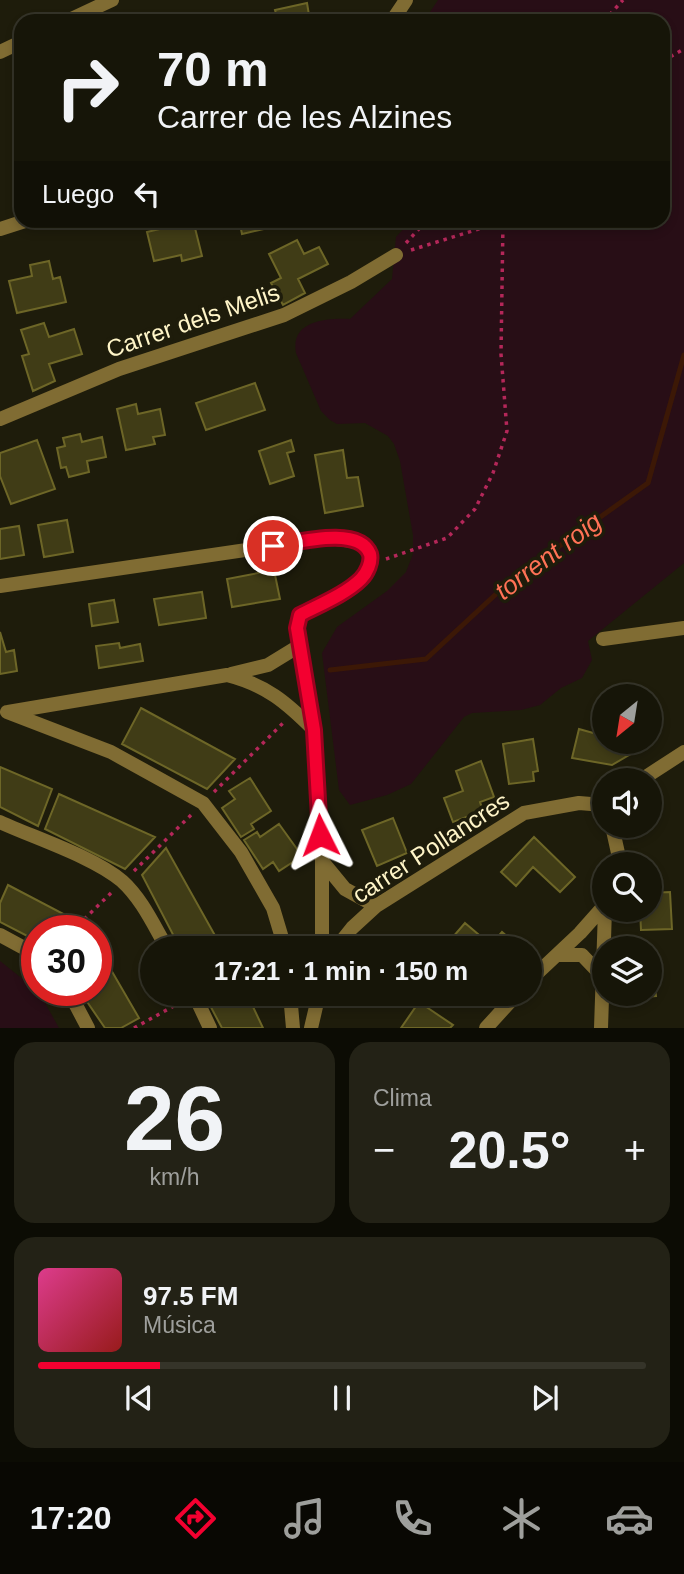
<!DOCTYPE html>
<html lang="es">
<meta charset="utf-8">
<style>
:root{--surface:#161508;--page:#232216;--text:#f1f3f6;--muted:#9e9f9c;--line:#353429;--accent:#f30030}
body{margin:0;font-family:Arial,sans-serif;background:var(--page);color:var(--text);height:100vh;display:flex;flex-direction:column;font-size:26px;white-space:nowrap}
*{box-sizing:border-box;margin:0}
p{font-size:23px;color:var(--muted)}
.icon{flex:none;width:38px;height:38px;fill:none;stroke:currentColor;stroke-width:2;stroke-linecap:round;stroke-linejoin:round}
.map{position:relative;height:1028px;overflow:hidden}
.panel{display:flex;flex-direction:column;gap:14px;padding:14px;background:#0c0c04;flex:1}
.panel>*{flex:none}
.top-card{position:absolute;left:14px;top:14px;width:656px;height:214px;border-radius:21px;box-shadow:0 4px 10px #0003,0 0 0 2px var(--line);background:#161508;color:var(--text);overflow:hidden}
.needle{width:46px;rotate:210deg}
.controls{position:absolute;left:592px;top:684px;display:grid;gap:14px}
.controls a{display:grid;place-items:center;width:70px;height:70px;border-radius:50%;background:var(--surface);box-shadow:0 4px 10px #0003,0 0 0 2px var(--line);font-size:35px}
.speed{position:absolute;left:21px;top:915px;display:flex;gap:14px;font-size:35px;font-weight:700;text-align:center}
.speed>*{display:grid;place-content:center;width:91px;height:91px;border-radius:50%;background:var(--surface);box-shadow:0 4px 10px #0003,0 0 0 2px var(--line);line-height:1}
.speed .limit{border:10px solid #d22;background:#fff;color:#111}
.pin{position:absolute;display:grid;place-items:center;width:60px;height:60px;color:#fff;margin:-30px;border:4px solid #fff;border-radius:50%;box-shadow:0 2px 7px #0007}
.me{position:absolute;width:77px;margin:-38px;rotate:357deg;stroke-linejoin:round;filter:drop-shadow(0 0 5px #0008)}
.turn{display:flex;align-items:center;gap:24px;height:147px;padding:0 28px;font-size:32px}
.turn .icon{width:91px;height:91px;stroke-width:2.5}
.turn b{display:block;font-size:49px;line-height:60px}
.then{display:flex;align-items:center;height:66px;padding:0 28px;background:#0003;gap:14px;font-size:26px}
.big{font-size:52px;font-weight:600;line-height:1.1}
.panel .card{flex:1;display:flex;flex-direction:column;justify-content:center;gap:10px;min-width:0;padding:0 24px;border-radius:21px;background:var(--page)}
.panel .dial{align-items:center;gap:0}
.dial b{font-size:91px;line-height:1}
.song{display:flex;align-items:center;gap:21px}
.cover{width:84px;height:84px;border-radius:10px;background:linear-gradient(135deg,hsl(330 70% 55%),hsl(0 70% 35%))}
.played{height:7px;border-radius:4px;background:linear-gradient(90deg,var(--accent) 20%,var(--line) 20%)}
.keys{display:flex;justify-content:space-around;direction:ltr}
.heat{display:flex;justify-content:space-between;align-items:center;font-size:38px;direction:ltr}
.panel .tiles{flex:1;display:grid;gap:14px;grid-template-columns:1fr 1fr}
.card:last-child{grid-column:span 2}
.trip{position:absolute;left:140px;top:936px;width:402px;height:70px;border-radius:35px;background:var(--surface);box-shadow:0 4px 10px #0003,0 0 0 2px var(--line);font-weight:600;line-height:70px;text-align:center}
.dock{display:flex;height:112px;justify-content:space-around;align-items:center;background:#090803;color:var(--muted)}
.dock .icon{width:49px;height:49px}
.dock .active{color:var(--accent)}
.dock b{font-size:32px;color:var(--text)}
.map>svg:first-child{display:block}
</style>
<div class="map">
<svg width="684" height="1028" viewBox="0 0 684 1028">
<rect width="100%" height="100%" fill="#1e1c0b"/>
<path fill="#280e16" d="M438 0H684V563L588 641 592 660 582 678 561 688 540 705 521 710 472 713 464 717 411 784 387 795 350 805 339 790 322 653 337 627 387 591 406 572 413 554V535L400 461 394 444 388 436 365 423 337 424 330 420 321 411 296 353C290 321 326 318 350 319L392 279 396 237 411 221 663 220V21H431L426 18Z
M0 961 39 992 59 1028H0Z"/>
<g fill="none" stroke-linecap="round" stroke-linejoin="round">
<path stroke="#3c1806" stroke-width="5" d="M330 670 426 659 509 582 648 483 684 355"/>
</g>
<path fill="#403c16" stroke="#6d6627" stroke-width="2" d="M307 3 310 21H278L275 10Z
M166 220H193L202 256 182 261 181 255 154 261 147 232 168 227Z
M239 220H273V227L242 234Z
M297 240 304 254 319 247 328 264 298 279 305 293 283 305 271 283 281 278 269 254Z
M49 261 53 279 60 277 66 302 17 313 9 281 32 276 30 265Z
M44 323 49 337 74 329 82 354 49 364 55 381 33 391 22 356 29 354 21 330Z
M255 383 265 410 206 430 196 403Z
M136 404 138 414 160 409 165 435 153 437 155 444 126 450 117 409Z
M80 434 82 442 102 437 106 457 87 461 89 472 69 477 66 467 61 468 57 448 65 446 63 438Z
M37 440 55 489 11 504 0 476V453Z
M291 440 294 451 287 453 294 476 270 484 259 451Z
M343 450 347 478 358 477 363 506 325 513 315 455Z
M67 520 73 552 44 557 38 525Z
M19 526 24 555 0 559V529Z
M274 570 280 599 232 607 227 579Z
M202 592 206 618 159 625 154 599Z
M114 600 118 622 92 626 89 604Z
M0 632 6 652 14 650 17 671 0 674Z
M119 643 120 648 140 644 143 661 99 668 96 646Z
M141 708 235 759 207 789 122 744Z
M579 729 604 736V742H636L641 748 612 765 572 758Z
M533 739 538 771 533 772 534 781 509 784 503 744Z
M481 761 494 797 480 802 483 811 453 822 444 798 463 791 456 771Z
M0 767 52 789 38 826 0 807Z
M250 778 271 811 251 824 254 829 241 837 222 808 235 799 229 791Z
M59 794 155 837 125 869 45 829Z
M393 818 407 853 377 866 362 830Z
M279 824 302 856 279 871 273 862 263 869 244 840 257 832 260 837Z
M534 837 575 877 560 892 533 867 516 886 501 872Z
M166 848 222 948H180L142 875Z
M8 885 73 919 61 931H37V941L0 922V903Z
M670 892 672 929 641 930 640 910H649V893Z
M465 923 491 945 502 932 521 948H451L446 945Z
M96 944 139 1018 121 1028H105L79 990H96Z
M649 964H652L656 996 630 998V994H649Z
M209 994H247L263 1028H222L205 996Z
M419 1002 453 1025 450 1028H401Z"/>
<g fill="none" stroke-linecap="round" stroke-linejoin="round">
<path stroke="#b42759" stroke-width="3.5" stroke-dasharray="3.5 5" stroke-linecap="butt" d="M604 21 623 0
M663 61 684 49
M406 243 427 220
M411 250 508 220
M386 559 447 538 475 509 493 473 507 431 501 354 503 222
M214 792 285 721
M134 871 191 815
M72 931 111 893
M134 1028 181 1002"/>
<path stroke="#806c33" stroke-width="14" d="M67 21 112 0
M392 21 406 0
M0 52 21 42
M0 229 28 220
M0 419 119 369 284 315 351 282 396 255
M0 586 328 538 361 542C365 548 372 554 371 562 367 584 319 605 301 616L297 628 314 730 322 861V948
M603 639 684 628
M231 674 268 665 299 646
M7 712 111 752 203 803 241 852 273 908 285 948
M8 712 227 675C266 685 286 702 314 730
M641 780 684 752
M0 822C35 838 94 857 122 881 142 899 154 926 167 948
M612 826 618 853 617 864
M322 861 345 889 376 906
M0 935 37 955
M336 948 352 928 376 906 524 813 579 803 603 805
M557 955H582L603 977
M530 980 580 933 604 906
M68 990 88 1028
M194 994 210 1028
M290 994 293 1028
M311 1028 319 994
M486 1028 517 994
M601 1028 605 910"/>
</g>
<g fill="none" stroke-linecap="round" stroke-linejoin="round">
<g stroke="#9e001f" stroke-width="18">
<path id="route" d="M273 546C296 543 359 525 370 554 372 562 367 573 361 579 346 594 319 605 300 615L297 628 314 730 320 835"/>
</g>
<use href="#route" stroke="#f30030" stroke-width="12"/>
</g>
<g text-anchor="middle" stroke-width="7" stroke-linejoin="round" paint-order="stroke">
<g font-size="24" fill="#fff5c8" stroke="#1e1c0b">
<text transform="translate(193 321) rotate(-19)" y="8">Carrer dels Melis</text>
<text transform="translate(431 848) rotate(-33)" y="8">carrer Pollancres</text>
</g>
<g font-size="26" font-style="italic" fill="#ff7256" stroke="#1e1c0b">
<text transform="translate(548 556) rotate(-37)" y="9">torrent roig</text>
</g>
</g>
</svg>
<div class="controls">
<a><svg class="needle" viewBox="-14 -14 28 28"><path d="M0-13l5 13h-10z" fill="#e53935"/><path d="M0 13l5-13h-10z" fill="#9e9f9c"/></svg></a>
<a><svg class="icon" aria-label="sound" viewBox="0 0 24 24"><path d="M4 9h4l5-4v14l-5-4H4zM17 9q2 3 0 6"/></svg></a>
<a><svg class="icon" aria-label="search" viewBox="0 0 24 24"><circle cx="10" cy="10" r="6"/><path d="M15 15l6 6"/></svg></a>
<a><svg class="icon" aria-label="layers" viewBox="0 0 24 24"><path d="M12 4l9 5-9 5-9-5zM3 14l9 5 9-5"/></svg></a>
</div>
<div class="speed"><div class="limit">30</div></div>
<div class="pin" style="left:273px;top:546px;background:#d93025"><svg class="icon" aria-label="arrive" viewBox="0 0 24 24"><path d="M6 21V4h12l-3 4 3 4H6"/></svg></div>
<svg class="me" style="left:320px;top:835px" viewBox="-20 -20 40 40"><path d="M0-17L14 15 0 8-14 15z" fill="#f30030" stroke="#fff" stroke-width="4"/></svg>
<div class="trip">17:21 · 1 min · 150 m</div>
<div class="top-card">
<div class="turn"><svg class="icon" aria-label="right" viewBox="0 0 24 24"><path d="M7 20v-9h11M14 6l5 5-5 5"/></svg><div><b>70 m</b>Carrer de les Alzines</div></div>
<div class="then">Luego<svg class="icon" aria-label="left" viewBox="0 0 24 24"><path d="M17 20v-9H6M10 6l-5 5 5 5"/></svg></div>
</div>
</div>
<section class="panel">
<div class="tiles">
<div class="card dial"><b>26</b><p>km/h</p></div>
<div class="card"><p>Clima</p>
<div class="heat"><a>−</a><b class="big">20.5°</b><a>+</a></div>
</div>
<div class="card">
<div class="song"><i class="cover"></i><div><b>97.5 FM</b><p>Música</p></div></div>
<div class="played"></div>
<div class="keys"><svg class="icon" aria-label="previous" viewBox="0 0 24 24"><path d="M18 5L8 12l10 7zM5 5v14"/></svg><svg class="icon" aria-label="pause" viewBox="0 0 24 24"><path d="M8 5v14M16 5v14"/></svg><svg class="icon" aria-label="next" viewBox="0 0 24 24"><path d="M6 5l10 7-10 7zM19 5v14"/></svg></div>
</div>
</div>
</section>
<nav class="dock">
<b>17:20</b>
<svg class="icon active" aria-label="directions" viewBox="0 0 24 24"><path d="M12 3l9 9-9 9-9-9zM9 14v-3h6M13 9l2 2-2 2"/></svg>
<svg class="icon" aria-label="music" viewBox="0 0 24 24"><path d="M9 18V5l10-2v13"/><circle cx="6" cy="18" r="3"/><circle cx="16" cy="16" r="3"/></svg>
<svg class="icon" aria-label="phone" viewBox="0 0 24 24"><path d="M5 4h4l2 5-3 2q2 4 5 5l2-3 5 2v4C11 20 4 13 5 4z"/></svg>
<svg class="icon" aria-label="climate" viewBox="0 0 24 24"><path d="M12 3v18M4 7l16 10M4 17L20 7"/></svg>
<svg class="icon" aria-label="car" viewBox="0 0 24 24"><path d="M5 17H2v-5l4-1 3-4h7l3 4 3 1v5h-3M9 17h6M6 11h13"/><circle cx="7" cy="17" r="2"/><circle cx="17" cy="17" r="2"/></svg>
</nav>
